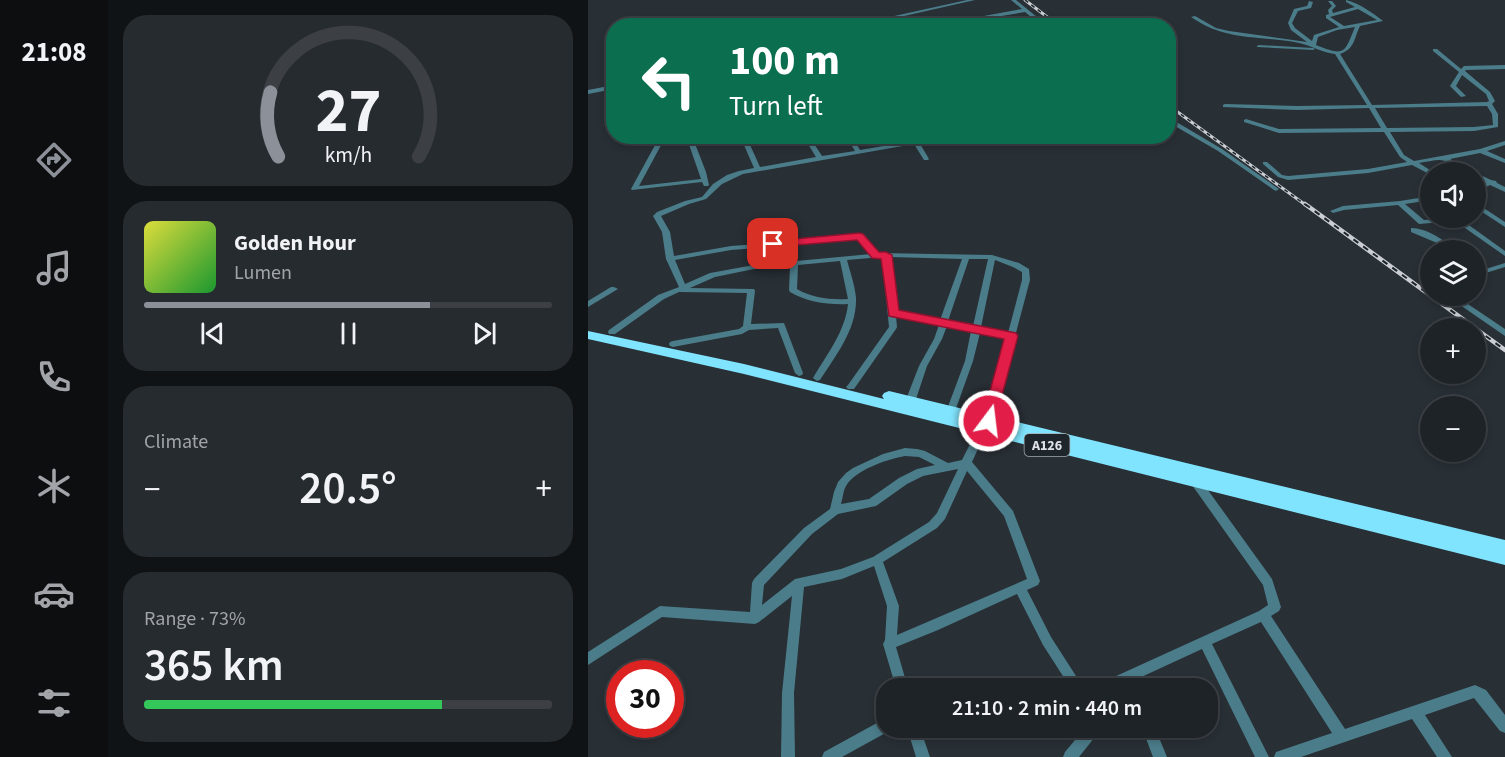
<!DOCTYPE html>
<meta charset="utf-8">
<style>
:root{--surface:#1e2328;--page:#262b30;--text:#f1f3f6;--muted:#a1a4a8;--line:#3c4045;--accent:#8c9099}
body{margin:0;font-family:"Source Sans 3",sans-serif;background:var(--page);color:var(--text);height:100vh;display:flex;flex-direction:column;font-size:22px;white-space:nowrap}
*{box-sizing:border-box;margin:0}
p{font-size:20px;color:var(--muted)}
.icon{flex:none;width:33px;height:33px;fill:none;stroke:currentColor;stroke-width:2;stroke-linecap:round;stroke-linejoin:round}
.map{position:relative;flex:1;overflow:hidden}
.side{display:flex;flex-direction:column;gap:15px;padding:15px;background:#101316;width:480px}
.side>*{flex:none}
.hud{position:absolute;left:18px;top:18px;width:570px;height:126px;border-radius:24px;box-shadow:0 3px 9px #0003,0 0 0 2px var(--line);background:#0b6e4f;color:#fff;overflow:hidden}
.buttons{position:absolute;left:832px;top:162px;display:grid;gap:12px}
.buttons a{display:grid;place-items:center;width:66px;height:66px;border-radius:50%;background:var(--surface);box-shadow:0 3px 9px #0003,0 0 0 2px var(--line);font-size:30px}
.speed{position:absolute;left:18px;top:660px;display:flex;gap:12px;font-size:30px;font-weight:700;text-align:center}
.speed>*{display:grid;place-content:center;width:78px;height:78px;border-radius:50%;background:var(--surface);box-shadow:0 3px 9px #0003,0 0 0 2px var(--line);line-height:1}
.speed .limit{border:9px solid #d22;background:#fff;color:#111}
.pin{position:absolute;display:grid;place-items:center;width:51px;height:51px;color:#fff;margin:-26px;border-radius:12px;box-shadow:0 3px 9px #0006}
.me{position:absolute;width:66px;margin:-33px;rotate:15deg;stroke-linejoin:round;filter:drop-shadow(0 0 4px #0008)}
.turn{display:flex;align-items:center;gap:21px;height:126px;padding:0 24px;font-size:27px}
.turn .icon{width:78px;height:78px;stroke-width:2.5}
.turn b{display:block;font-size:42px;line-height:51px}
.big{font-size:45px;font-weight:600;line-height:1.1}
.side .card{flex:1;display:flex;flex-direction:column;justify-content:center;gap:9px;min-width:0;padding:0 21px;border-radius:24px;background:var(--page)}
.side .dial{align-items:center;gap:0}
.dial svg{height:156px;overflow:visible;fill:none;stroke:var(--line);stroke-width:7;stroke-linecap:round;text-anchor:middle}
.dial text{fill:var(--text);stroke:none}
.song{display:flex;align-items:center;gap:18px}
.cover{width:72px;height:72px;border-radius:9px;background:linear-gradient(135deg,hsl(60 70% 55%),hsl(130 70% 35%))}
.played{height:6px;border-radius:3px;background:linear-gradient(90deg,var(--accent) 70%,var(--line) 70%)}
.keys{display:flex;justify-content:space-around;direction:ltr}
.heat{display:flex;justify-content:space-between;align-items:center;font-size:33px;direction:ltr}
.charge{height:9px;border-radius:4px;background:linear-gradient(90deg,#34c759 73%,var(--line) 0)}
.trip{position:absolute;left:288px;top:678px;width:342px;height:60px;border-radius:24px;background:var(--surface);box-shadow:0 3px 9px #0003,0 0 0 2px var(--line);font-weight:600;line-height:60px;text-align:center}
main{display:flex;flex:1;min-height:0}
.tab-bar{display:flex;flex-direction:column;width:108px;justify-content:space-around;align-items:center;background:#0c0e10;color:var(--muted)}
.tab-bar .icon{width:42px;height:42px}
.tab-bar .on{color:var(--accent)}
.tab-bar b{font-size:27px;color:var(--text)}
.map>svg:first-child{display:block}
</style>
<main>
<nav class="tab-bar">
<b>21:08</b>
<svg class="icon on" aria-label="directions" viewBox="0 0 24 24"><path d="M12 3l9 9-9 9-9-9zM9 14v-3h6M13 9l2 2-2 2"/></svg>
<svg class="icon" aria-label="music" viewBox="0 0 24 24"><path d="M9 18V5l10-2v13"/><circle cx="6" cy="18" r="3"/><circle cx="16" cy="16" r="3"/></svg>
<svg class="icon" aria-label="phone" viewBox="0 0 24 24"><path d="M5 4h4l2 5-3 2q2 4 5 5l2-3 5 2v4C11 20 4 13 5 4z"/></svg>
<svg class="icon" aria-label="climate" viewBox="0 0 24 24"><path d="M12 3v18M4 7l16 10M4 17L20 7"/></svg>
<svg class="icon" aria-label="car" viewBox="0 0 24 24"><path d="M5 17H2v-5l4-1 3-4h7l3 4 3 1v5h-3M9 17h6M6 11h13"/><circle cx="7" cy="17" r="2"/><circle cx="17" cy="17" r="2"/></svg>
<svg class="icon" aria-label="filters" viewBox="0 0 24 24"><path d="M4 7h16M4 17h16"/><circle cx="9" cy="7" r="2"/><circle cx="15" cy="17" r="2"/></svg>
</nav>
<section class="side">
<div class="card dial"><svg viewBox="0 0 100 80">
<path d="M14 69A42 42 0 1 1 86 69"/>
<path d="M14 69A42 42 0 0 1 10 36" stroke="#8c9099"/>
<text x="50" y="56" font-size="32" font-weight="700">27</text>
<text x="50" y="72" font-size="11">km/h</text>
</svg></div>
<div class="card">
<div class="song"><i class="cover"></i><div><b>Golden Hour</b><p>Lumen</p></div></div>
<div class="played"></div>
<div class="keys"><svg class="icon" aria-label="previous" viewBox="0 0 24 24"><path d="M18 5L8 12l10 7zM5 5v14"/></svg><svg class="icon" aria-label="pause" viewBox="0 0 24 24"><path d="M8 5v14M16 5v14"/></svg><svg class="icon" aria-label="next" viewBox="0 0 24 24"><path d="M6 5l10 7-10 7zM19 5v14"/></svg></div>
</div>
<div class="card"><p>Climate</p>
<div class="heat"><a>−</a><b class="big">20.5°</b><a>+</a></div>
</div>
<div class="card"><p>Range · 73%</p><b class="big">365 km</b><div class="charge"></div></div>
</section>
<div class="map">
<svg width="917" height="757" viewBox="0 0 917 757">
<rect width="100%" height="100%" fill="#282f35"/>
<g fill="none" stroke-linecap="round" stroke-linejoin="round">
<path fill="#4b7c89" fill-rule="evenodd" d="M379 0H387L272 26H261Z
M423 0H428L460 26H454L437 12 354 26H341L434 9Z
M758 0C771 3 785 13 795 21L772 26C766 38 767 49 752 54L784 105 899 102 901 101 898 94 874 75 868 86 878 96 873 97 862 86 871 72 845 51V49H849L873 69 876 66 917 65V69L878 70 877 71 902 92 907 101 904 104 910 114V127L886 131 802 132 816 155 826 161 892 149 917 141V145L899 151 917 159V163L892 153 862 159 885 171 886 172C873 172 864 161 852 160 845 160 838 162 831 163L845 172H843V175L824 165 780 173 700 180 690 177 675 164V162H679L694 175 700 176 780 169 819 162 812 157 796 132 691 133 656 122V120L658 119 691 129 793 128 781 108 709 110 635 107V105L637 104 709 106 779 105 747 54C735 53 724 46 711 43 671 35 639 42 603 17L607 16 628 28 641 31 719 42 703 30 700 23 706 9 719 6 721 1 725 2 723 8 710 11 704 23 707 28 724 41 726 35 751 27 738 18V15L741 14 740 10 744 6 740 1H744L748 6 744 10 745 13 767 7 758 2ZM770 9 789 20 756 26 742 17ZM767 27C756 53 758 57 728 45L730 37 749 30ZM899 106 904 114 905 125 886 127 799 128 787 108Z
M671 45 725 48 727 49 725 50 669 47V46Z
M26 85V89L0 94V90Z
M580 117 634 149 691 189 688 191 686 190 630 151 580 122Z
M72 136H78L51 186 113 179 98 136H104L118 172 121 185 120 186H116L114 182 44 190 43 189Z
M152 136H158L172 167 228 157 215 136H221L234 156 267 151 258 136H264L272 150 325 141 324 137H328L341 159 340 160H336L326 144 155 174 134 184 118 199 101 204 73 216 82 232 86 256 143 246 210 241 267 233 277 235 290 253 404 255 431 263 441 269 442 280 404 423H398L396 421 419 338 392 333 385 361 366 414H360L358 412 377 361 383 331 359 326 354 339 339 366 327 402 322 405 317 402 331 366 346 339 351 325 308 316 309 327 308 329 266 389H260L258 387 260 385 301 327 294 257 259 260C262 272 267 285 268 298 269 329 248 355 232 380L229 381 225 378C239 354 257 332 260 304 241 305 218 302 202 292L201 290 202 266 166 269 127 277 102 288 166 289 167 291 163 324 196 323 215 373 214 375 211 376 207 373 190 328 161 330 154 334 85 347 82 346 81 344 82 342 85 341 151 329 155 326 159 293 91 292 76 299 27 334H21L20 332 21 330 70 295 91 287 78 259 74 232 65 216 69 212 97 201 114 197 125 184 139 175 151 171 166 168ZM267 237 271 239 283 254 166 265 122 273 97 284 87 260 143 250 210 245ZM302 257 374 259 352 320 308 311ZM381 259H400L385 326 360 321ZM407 260 425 267 434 272V280L420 333 393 327ZM252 261 260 299C243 300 224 298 209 289L210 265Z
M888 173 903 180 908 181 909 183 917 187V192L902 185 888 192V187L897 182 888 178Z
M843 196V200L817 204 836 220 871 218 917 251V256L867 221 831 224 810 205 756 210 745 213 742 211 755 206 812 201Z
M888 203 917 222V227L888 208Z
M823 228C838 228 857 240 867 250H859L849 243 823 232Z
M917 263V267L888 276V272Z
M23 287H26L30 289 0 307V301Z
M859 296H868L917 329V336Z
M394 425 397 426 399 429 384 462 425 511 452 581 450 585 439 590 463 637 488 676 493 678 526 677 671 611 680 605 675 585 604 485 603 482 604 479 608 478 612 479 684 579 693 607 691 611 683 616 757 729 887 685 898 690 917 715V733L912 731 886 698 837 715 864 757H849L824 719 713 757H686L688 752 744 733 673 622 624 644 681 757H667L614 649 549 679 552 688H540L538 684 528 688H488L480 684 455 645 429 594 350 630 308 647 320 688H308L295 644 297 640 299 606 286 566 254 579 216 587 206 693 207 757H193L194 693 204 596 171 622 167 624 74 617 0 665V652L72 606 162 612 164 583 166 579 216 528 242 509 246 492 250 482 258 473 265 468 295 454 317 448 329 449 337 451 360 463 374 460 391 426ZM317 456 331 457 347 465 329 469 311 478 281 499 253 504C255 498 255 491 258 486 267 470 300 459 317 456ZM370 469 349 513 341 522 285 557 253 569 207 579 174 605 176 585 224 534 250 514 288 506 319 484 335 476ZM379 471 416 516 439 579 309 635 311 606 295 562 349 528 357 519Z
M298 718V728H304L303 730 254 757H234L236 752Z
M319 728H332L342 757H328Z
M497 728H512L510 733 491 757H475L477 752Z
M554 728H567L579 757H565Z"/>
<path fill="#81e4fe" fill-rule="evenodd" d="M0 331 156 364 296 399 294 396 296 393 301 391 917 540V565L156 374 0 339Z"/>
<g stroke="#caced3" stroke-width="3">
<path id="rail-far1" d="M437 0 471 26
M580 105 719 206"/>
</g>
<g stroke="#caced3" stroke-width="4.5">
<path id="rail" d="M717 204 887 328
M888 329 917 350"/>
</g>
<use href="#rail-far1" stroke="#1e252b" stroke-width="1.5" stroke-dasharray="4" stroke-linecap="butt"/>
<use href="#rail" stroke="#1e252b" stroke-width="2" stroke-dasharray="6" stroke-linecap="butt"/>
</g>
<path fill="#e11d48" stroke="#92132f" stroke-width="1.5" d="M271 233 275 234 291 252H298L304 255 311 310 428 333 430 336 406 425H396L394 421 416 339 301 316 293 259 284 258 269 240 185 247 179 244 185 241Z"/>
<g text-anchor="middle" stroke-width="6" stroke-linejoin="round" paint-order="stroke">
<rect fill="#1e252b" stroke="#a5aaaf" stroke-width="1.5" x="436.5" y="434" width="45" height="22" rx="4.5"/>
<g font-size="14" font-weight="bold" fill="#dfe3e7">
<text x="459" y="450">A126</text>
</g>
</g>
</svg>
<div class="buttons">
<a><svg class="icon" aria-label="sound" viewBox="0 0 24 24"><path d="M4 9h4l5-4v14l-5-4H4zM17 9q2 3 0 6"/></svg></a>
<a><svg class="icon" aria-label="layers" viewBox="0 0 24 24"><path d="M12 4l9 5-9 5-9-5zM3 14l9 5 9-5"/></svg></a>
<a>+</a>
<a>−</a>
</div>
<div class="speed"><div class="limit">30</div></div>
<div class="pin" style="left:185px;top:244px;background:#d93025"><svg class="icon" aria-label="arrive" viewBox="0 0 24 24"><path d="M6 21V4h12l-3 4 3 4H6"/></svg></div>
<svg class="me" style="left:401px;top:421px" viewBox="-20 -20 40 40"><circle r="17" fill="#e11d48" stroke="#fff" stroke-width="3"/><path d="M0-11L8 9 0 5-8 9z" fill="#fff"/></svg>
<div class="trip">21:10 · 2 min · 440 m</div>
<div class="hud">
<div class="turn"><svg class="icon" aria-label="left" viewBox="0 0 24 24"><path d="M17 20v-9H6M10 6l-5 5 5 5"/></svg><div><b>100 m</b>Turn left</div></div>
</div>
</div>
</main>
